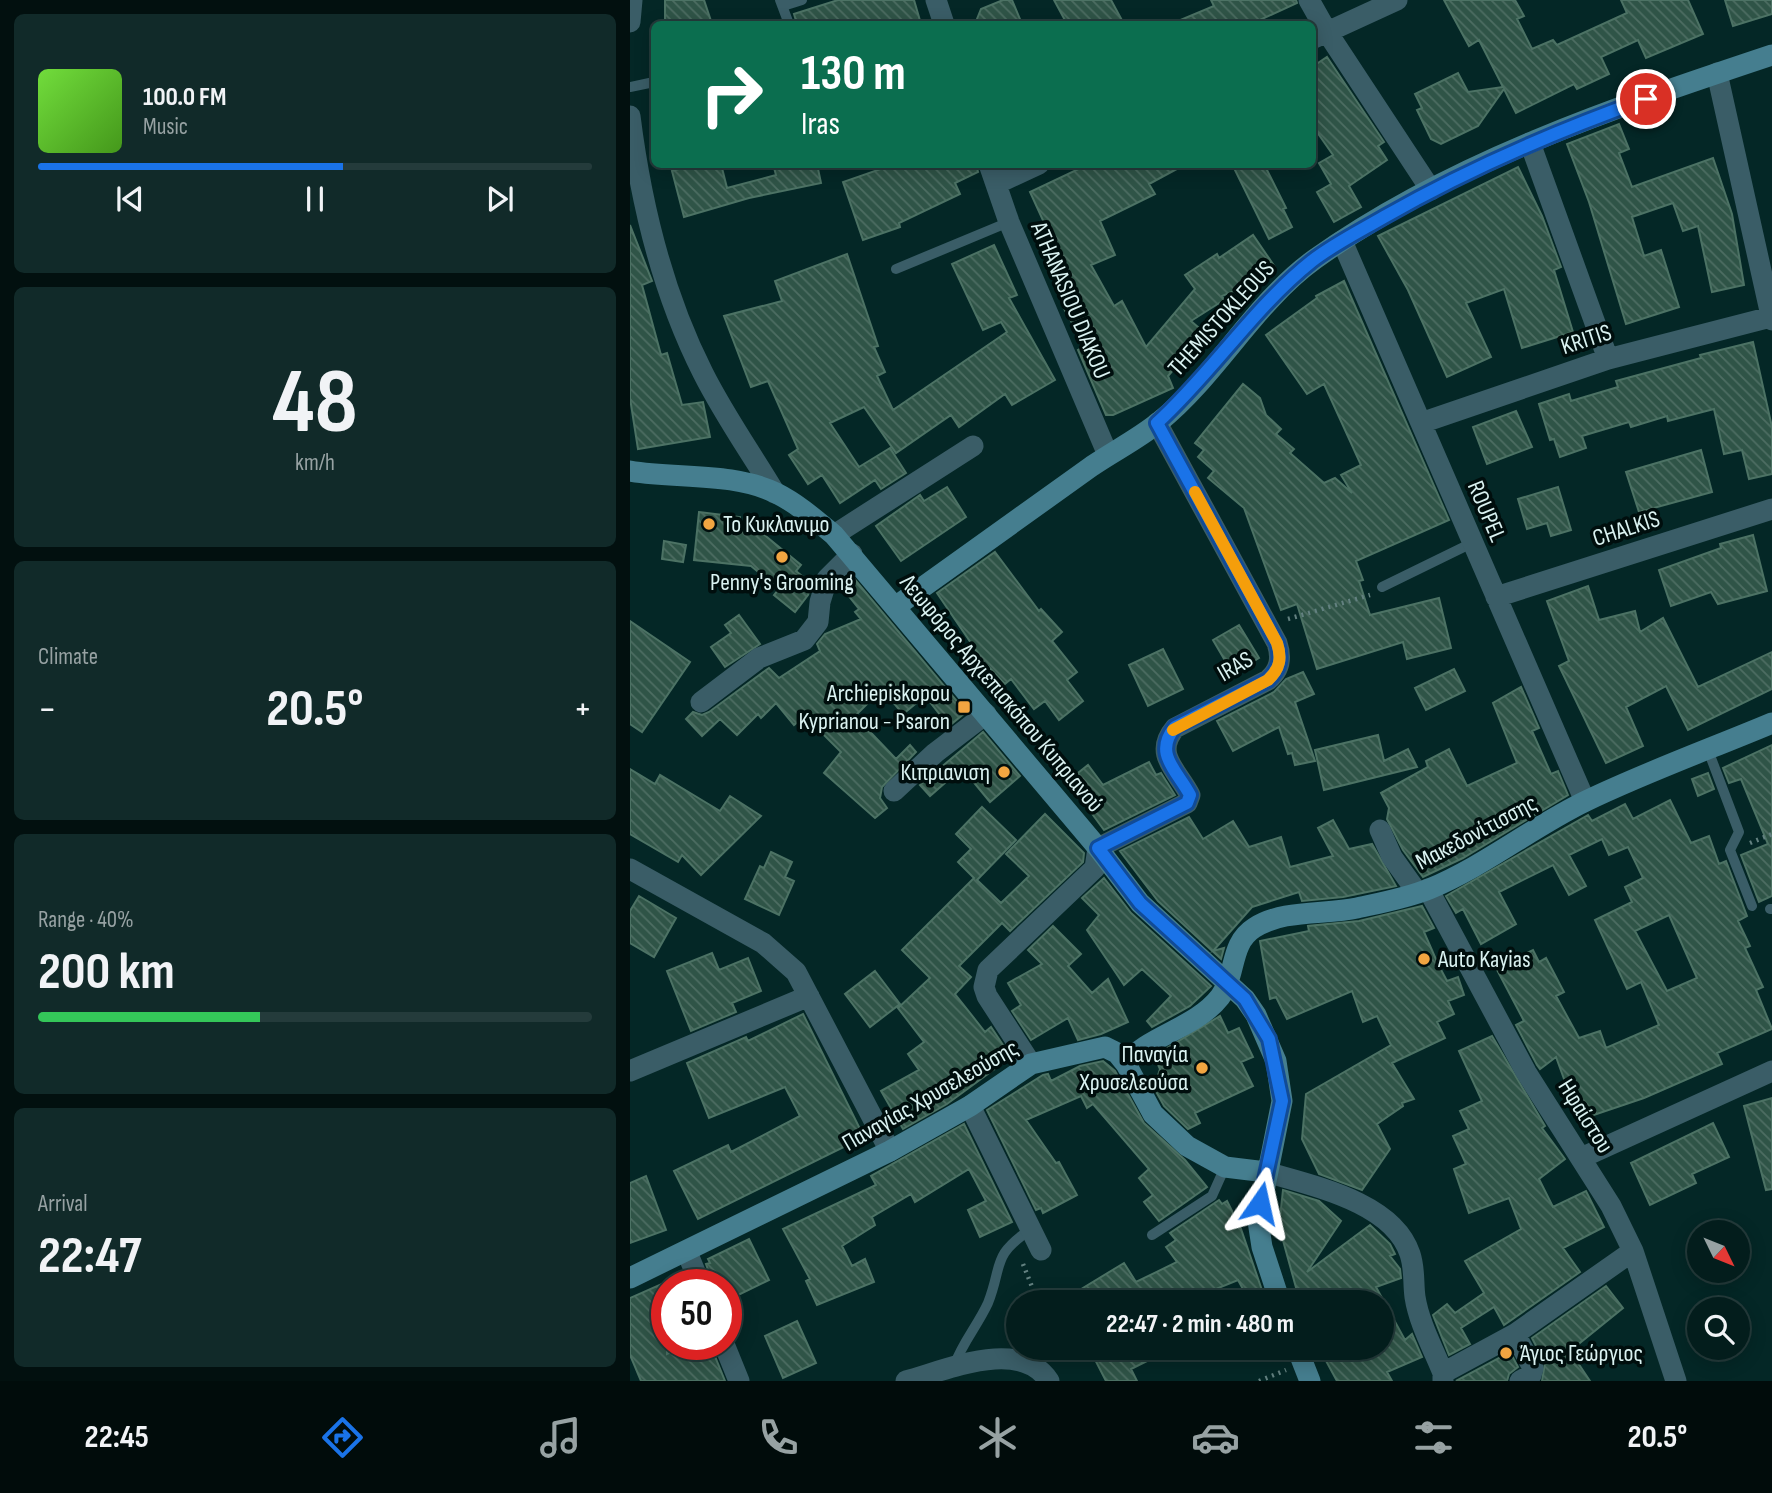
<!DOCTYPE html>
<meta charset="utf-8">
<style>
:root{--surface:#031d1c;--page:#112a29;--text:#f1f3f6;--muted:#97a2a3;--line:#243b3b;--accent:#1a73e8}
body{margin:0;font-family:"Sofia Sans Condensed",sans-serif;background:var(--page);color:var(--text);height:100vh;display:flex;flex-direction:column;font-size:26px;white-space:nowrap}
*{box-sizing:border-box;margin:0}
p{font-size:23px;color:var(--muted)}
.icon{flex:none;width:38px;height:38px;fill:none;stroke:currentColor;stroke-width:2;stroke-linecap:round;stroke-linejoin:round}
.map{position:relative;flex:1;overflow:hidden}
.details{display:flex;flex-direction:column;gap:14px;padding:14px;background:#02100f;width:630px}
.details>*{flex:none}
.top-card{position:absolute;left:21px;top:21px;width:665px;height:147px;border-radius:10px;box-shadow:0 4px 18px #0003,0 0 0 2px var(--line);background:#0b6e4f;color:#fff;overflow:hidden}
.needle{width:46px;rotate:133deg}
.buttons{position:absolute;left:1057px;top:1220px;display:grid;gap:14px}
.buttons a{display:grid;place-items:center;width:63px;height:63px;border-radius:50%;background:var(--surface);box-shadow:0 4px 18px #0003,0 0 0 2px var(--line);font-size:35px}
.speed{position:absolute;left:21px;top:1269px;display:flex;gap:14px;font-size:35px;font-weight:700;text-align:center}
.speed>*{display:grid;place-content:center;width:91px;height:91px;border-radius:50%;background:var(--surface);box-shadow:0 4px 18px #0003,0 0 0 2px var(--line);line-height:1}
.speed .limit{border:10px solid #d22;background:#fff;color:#111}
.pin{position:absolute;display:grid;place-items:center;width:60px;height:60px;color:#fff;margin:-30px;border:4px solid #fff;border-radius:50%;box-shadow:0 2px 7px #0007}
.me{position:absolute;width:77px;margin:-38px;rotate:11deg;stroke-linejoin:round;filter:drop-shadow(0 0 5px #0008)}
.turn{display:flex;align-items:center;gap:24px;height:147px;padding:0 35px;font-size:32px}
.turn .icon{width:91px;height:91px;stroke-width:2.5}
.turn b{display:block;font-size:49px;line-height:60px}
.big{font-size:52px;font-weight:700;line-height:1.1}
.details .card{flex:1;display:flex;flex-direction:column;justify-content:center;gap:10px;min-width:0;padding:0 24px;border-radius:10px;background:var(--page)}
.details .dial{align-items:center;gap:0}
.dial b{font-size:91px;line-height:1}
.song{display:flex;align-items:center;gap:21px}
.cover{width:84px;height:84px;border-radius:10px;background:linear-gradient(135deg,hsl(100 70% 55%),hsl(100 70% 35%))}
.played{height:7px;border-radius:4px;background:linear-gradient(90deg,var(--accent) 55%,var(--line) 55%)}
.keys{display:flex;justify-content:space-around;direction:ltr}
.heat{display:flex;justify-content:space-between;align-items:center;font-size:38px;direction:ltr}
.charge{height:10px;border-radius:5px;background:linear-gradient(90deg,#34c759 40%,var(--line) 0)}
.trip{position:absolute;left:376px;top:1290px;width:388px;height:70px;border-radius:35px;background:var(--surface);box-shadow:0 4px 18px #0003,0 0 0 2px var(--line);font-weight:700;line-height:70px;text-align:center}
.menu{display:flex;height:112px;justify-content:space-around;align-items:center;background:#010c0b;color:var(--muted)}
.menu .icon{width:49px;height:49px}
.menu .on{color:var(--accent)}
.menu b{font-size:32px;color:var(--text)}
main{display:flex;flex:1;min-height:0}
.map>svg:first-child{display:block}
</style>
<main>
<section class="details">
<div class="card">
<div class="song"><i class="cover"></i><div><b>100.0 FM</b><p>Music</p></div></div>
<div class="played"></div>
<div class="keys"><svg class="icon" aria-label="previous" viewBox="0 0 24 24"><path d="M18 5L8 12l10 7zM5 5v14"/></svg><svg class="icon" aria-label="pause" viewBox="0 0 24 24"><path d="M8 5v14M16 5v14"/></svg><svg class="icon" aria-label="next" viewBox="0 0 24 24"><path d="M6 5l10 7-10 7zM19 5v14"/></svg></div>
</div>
<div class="card dial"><b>48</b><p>km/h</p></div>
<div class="card"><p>Climate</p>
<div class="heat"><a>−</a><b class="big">20.5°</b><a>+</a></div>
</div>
<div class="card"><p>Range · 40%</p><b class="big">200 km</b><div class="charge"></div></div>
<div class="card"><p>Arrival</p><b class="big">22:47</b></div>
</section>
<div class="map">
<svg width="1142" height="1381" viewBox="0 0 1142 1381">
<defs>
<pattern id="building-back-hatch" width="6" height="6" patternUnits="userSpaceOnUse" patternTransform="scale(1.75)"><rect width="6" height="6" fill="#2f5447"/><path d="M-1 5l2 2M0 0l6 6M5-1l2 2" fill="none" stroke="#4d6d62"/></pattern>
</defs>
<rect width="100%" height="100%" fill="#042726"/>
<path fill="url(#building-back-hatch)" stroke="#4c7264" stroke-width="2" fill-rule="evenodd" d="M35 0H74L82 24H35Z
M208 0H284L291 24H167L164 14Z
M373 0H382L392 24H345L351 9Z
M424 0H481L494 24H437Z
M581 0H666L667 3 621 24H541L584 6Z
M814 0H885L894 16 887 19 902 49 923 40 927 45 997 13 991 0H1058L1073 34 1016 58 1008 40 971 57 979 74 947 89 944 84 886 113 874 89 848 126 811 144 801 139 787 110 792 108 785 94 828 73 838 92 873 87 849 40 839 46Z
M1095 0H1142V14L1103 26Z
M697 57 754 142 748 146 757 160 719 186 731 207 704 222 687 192 701 184 689 163 703 155 682 125V67Z
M989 124 999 149 989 153 1002 187 1083 158 1102 214 1114 285 1082 292 1068 226 1053 231 1043 203 1002 217 1014 256 1031 250 1049 307 996 324 959 202 937 144Z
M66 164H91L97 188 146 175 143 164H187L191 183 119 198 54 217 42 171Z
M265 164H346L348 172 325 183 330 194 269 223 270 227 233 240 213 182Z
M459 164H556L519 184 525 194 470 221 485 255 461 265 484 306 492 301 516 347 565 289 555 275 587 254 589 258 623 235 645 267 606 293 604 291 592 296 594 300 561 321 575 333 538 376 543 388 483 415H476L448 350 455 346 432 305 442 299 418 242 422 240 400 192Z
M602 164H634L656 208 653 209 662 227 639 239Z
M888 167 912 216 931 267 924 270 943 332 892 348 874 289 836 303 861 357 817 377 778 290 748 236Z
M0 225 22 281 12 285 31 355 37 353 52 405 73 402 80 437 8 449 0 398Z
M364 245 387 295 379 298 425 380 382 405 375 394 329 427 321 415 266 453 234 407 200 423 229 467 260 448 276 473 251 489 245 480 210 503 192 475 178 484 159 455 168 449 138 381 121 387 94 316 152 301 145 281 217 254 248 346 244 347 255 372 247 376 263 410 377 332 371 322 353 330 322 264Z
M714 281 819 520 726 561 733 580 729 581 740 615 809 598 821 648 777 659 773 642 687 669 667 604 651 610 614 508 578 478 584 471 568 457 574 450 565 443 613 384 630 398 636 415 651 429 646 434 664 449 660 453 694 483 705 478 722 493 711 475 731 465 694 384 677 394 636 335 687 298 686 296Z
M1123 342 1142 427V474L1119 479 1112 450 1094 454 1084 409 1038 421 1037 416 1001 427 999 422 952 436 956 448 930 457 924 439 920 440 909 404 939 394 941 401 988 387 986 381 1071 358 1070 355Z
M886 411 902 447 857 464 843 427Z
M1071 450 1082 492 1009 512 996 472Z
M317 487 336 517 271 561 246 526 290 495 294 501Z
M928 487 941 530 921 536 917 523 897 529 888 499Z
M69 512 110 517 109 526 126 528 171 565 166 571 182 584 178 595 165 612 144 595 149 589 121 566 64 560Z
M1123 535 1137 591 1088 604 1081 592 1041 606 1029 570 1091 548 1090 544Z
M34 541 56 545 53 562 32 559Z
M365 552 409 611 411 609 432 632 422 641 447 672 437 680 453 701 429 720 415 701 404 709 381 679 375 684 354 662 307 593Z
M221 575 336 712 319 726 295 696 273 714 252 689 225 716 266 759 280 745 286 752 252 787 250 798 257 808 245 818 194 773 211 752 175 716 164 725 146 703 131 718 128 714 107 735 90 719 72 736 56 719 63 712 72 715 79 712 136 670 139 668 149 678 190 651 187 644 195 634 231 619 225 612 229 609 210 585Z
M958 586 969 620 1005 611 1010 632 1033 618 1068 687 1142 652V689L1058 730 1036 686 996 707 1013 746 976 763 929 666 939 661 917 601Z
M109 615 130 644 95 667 81 647 101 633 95 625Z
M0 621 60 662 12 732 0 724Z
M609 625 629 658 603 674 583 640Z
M533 649 553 689 518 706 499 665Z
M824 669 835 691 796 710 785 688Z
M673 672 684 694 665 702 685 761 665 765 662 753 658 754 649 727 603 751 587 721 644 692 656 679Z
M891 687 909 728 902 731 921 774 928 771 938 795 833 858 793 877 773 850 757 819 759 808 751 793 798 767 796 761 819 749 837 786 887 763 863 703Z
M353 732 390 776 360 802 332 768 300 796 290 785Z
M748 735 754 761 778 749 787 767 694 790 685 750Z
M1142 745V896L1129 902 1111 855 1138 844 1111 779 1099 783 1093 768Z
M519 762 526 775 531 773 545 795 474 830 438 781 458 765 473 785Z
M0 769 25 784 30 775 90 811 100 796 131 816 71 875 52 855 48 862 0 834Z
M1078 773 1084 789 1068 796 1062 779Z
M1040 800 1061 843 1079 836 1089 864 1096 861 1117 916 1108 921 1120 946 1115 948 1133 987 1126 990 1142 1029 1087 1053 1092 1064 1014 1098 949 1120 926 1057 910 1069 907 1065 886 1025 894 1021 866 968 903 950 909 962 916 958 934 992 926 996 949 1038 970 1031 976 1048 1029 1025 1011 982 997 989 965 920 1002 902 995 887 1013 878 998 847 979 855 972 839 939 855 956 886 939 895 923 865 869 892 886 924 851 944 833 909 826 913 816 896 958 815 962 821 995 804 1003 819ZM1039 915 1067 978 1037 991 1005 931Z
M352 807 386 840 347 880 371 903 399 876 376 854 415 814 454 853 453 862 380 931 372 923 329 966 341 977 325 994 355 1032 361 1027 381 1057 317 1104 273 1129 251 1091 289 1070 278 1054 294 1042 268 1008 300 978 272 950 344 878 328 862 341 849 326 834Z
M559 817 573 839 603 821 619 847 651 837 660 867 703 856 688 828 703 820 719 849 742 844 766 886 713 897 672 901 669 892 622 907 583 951 594 948 591 959 528 901 490 851Z
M141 852 162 862 155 877 164 881 149 915 115 899 130 866 134 868Z
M474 878 501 913 581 986 560 1006 522 1027 517 1021 541 996 512 969 494 985 457 930 469 915 452 898Z
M9 896 46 918 24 957 0 943V911Z
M792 906 804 928 794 932 808 964 817 981 828 977 834 995 818 1001 824 1014 807 1022 815 1038 762 1063 784 1099 772 1103 773 1106 747 1124 760 1149 732 1190 689 1174 672 1139 676 1094 761 1045 747 1016 733 1022 722 991 657 1019 646 997 640 999 630 941 679 931 678 926 729 921Z
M423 926 451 954 438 966 462 993 478 979 498 1022 471 1034 448 1040 438 1018 401 1040 382 1011 391 1005 378 983 412 964 398 950Z
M82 953 89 970 118 958 131 991 102 1003 106 1012 61 1031 37 971Z
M245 971 270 1004 240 1027 215 994Z
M173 1014 234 1137 68 1219 44 1171 98 1145 101 1152 170 1116 155 1087 79 1118 57 1063 116 1037 118 1041Z
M590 1016 598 1033 609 1028 623 1057 611 1062 623 1086 565 1113 570 1123 558 1129 534 1106 524 1088 530 1069 524 1056Z
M862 1036 915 1126 912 1128 935 1159 909 1179 923 1207 956 1191 974 1227 933 1248 950 1272 874 1325 864 1307 831 1328 840 1344 819 1355 803 1315 817 1304 825 1313 854 1293 835 1261 891 1229 879 1198 839 1213 824 1169 836 1164 823 1136 839 1129 830 1111 852 1101 829 1051Z
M473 1061 485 1071 514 1123 555 1160 577 1187 529 1221 514 1202 523 1195 509 1178 519 1169 463 1104 457 1108 451 1096 396 1120 426 1163 429 1162 447 1195 413 1213 411 1208 406 1210 357 1110 413 1075 418 1074 421 1081 450 1066Z
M1142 1098V1189L1136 1190 1114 1106Z
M1083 1123 1099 1157 1062 1174 1066 1183 1020 1205 1001 1163Z
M334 1124 382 1222 350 1237 338 1210 356 1201 339 1169 285 1202 281 1194 242 1217 245 1225 212 1246 222 1266 235 1259 244 1282 187 1305 176 1281 180 1279 153 1229 246 1185 241 1176Z
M16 1176 36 1230 0 1243V1183Z
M653 1190 689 1201 711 1221 677 1272 740 1225 760 1244 765 1254 760 1256 770 1269 771 1278 746 1287 775 1340 782 1334 792 1357 757 1372 762 1381H707L689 1348H752V1302H670L649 1226Z
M589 1200 592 1204 597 1201 611 1229 636 1302H620L608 1280 554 1302H505L500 1291 482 1302H430L494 1263 506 1282 547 1262 536 1247 546 1240 540 1233Z
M119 1239 139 1280 98 1300 96 1284H83L76 1264 80 1263 78 1259Z
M52 1275 56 1284H37V1354L60 1344H80L95 1381H11L0 1355V1298Z
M976 1286 993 1308 940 1351 960 1381H912L915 1363 902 1338Z
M167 1321 186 1363 153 1378 135 1336Z
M459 1348H543L501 1369 507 1381H476Z
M880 1352 888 1367 879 1374 877 1381H826Z"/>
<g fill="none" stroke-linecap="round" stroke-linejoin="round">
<path stroke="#638180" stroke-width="4.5" stroke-dasharray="2 5" stroke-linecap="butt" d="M658 619 740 595
M1120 843 1142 834
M393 1264 408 1302
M629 1381 656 1370"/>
<path stroke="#3a5d67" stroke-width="10" d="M150 0 159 24
M153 6 172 0
M0 87 24 82
M266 269 379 222
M752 587 842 543
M1078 750 1109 832 1100 850 1122 906
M1140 909H1142
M522 1235 582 1196 595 1167
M324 1366C332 1343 348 1325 358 1303 373 1265 361 1256 401 1229"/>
<path stroke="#3a5d67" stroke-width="21" d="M306 0 314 24
M679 0 697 32 801 190
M0 22 2 0
M682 39 767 0
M1087 73 1142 320
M0 116C11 204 33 294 73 373 94 415 121 453 145 493
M900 143 978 359
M359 164 379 222 478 455
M366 184 409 164
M712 241 955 801
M791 423 978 359 1141 317
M204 535 343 446
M866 597 1142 509
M71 702 129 658 174 640 188 622 190 602 197 579 222 554
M264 791 305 753 356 714
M750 830 762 857 787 892
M0 869 133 943 166 972 260 1151
M798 889 896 1072 981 1206 1003 1251 1046 1381
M401 1064 357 996 354 987 358 970 465 868 468 848 557 803 560 795C547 770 523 754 545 728L638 680C650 670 652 658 647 643L527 423
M0 1071 179 996
M340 1106 411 1250
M951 1158 1142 1071
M636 1172C683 1186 763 1202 780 1254 785 1269 783 1282 785 1297 789 1323 803 1348 813 1373V1381
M57 1252 70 1284
M885 1334 903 1368 901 1375 890 1381
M94 1344 109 1381
M813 1373 885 1334 1003 1251
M276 1381C317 1370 390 1337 419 1381"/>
<path stroke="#457e8f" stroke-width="21" d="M0 471C47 479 103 472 146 493 168 504 186 520 204 535L468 848 510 903 615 999 626 1015 646 1061 652 1101 628 1221 632 1247 650 1302
M265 607C331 560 397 513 462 466 484 451 508 439 529 422 587 375 624 303 685 259 821 162 986 107 1142 55
M496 1064C516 1036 565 1029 590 997 607 975 599 944 624 928 653 909 695 915 727 908 750 903 777 898 799 889 855 866 902 827 956 801 1016 772 1080 749 1142 723
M0 1278 260 1151 340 1106 401 1064 475 1047 487 1053 496 1064 523 1114 557 1146 595 1167 636 1172
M667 1348 680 1381"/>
</g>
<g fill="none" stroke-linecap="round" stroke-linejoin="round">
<g stroke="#114b97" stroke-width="18">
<path id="route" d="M630 1203 652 1101 639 1039 615 999 510 903 468 848 557 803 560 795C547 770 523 754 545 727L638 680C650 669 652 658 647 643L527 423C582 373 623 308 682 261 704 244 730 231 754 217 838 169 926 131 1016 99"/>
</g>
<use href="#route" stroke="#1a73e8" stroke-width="12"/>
<path stroke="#f59e0b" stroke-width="12" d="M543 730 638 680C650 669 652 658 647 643L565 492"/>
</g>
<g fill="#f2a541" stroke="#000e0d" stroke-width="2.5">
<circle cx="79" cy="524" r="7"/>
<circle cx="152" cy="557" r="7"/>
<rect x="327" y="700" width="14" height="14" rx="3.5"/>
<circle cx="374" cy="772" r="7"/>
<circle cx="794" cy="959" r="7"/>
<circle cx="572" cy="1068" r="7"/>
<circle cx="876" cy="1353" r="7"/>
</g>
<g text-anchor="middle" stroke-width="7" stroke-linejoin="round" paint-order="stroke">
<g font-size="24" fill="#daf2f1" stroke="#000e0d">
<text transform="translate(441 300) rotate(67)" y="8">ATHANASIOU DIAKOU</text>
<text transform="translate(591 318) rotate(-48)" y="8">THEMISTOKLEOUS</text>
<text transform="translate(956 339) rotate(-18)" y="8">KRITIS</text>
<text transform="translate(857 511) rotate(67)" y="8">ROUPEL</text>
<text transform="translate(996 528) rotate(-18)" y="8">CHALKIS</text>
<text transform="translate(605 666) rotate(-30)" y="8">IRAS</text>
<text transform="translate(372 693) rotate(50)" y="8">Λεωφόρος Αρχιεπισκόπου Κυπριανού</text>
<text transform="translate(846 832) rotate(-28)" y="8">Μακεδονίτισσης</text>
<text transform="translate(300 1095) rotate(-30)" y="8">Παναγίας Χρυσελεούσης</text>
<text transform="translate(956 1116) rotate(58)" y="8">Ηφαίστου</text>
</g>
<g font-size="24" fill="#daf2f1" stroke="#000e0d" text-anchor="start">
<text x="93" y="532">Το Κυκλανιμο</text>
<text x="152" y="590" text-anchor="middle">Penny's Grooming</text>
<text x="320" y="701" text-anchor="end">Archiepiskopou<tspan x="320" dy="28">Kyprianou - Psaron</tspan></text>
<text x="360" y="780" text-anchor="end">Κιπριανιση</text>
<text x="808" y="967">Auto Kayias</text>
<text x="558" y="1062" text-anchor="end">Παναγία<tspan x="558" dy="28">Χρυσελεούσα</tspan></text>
<text x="890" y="1361">Άγιος Γεώργιος</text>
</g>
</g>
</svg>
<div class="buttons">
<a><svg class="needle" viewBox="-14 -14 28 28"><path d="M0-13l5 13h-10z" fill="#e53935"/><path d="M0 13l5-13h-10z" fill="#97a2a3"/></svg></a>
<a><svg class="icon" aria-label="search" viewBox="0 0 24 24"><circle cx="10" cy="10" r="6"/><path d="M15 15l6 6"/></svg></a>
</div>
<div class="speed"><div class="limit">50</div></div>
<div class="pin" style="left:1016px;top:99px;background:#d93025"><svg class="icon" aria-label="arrive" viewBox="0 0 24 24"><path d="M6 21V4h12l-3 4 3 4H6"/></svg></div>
<svg class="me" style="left:630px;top:1203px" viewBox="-20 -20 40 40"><path d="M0-17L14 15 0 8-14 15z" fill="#1a73e8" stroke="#fff" stroke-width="4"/></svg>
<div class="trip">22:47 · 2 min · 480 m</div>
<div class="top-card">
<div class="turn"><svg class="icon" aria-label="right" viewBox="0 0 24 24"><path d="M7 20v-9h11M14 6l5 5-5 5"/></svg><div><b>130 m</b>Iras</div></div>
</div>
</div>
</main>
<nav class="menu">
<b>22:45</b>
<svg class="icon on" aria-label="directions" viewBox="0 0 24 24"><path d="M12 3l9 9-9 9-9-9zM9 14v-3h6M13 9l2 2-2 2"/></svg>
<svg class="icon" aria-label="music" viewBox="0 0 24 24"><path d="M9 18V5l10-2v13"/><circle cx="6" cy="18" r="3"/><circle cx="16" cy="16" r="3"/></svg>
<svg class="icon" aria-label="phone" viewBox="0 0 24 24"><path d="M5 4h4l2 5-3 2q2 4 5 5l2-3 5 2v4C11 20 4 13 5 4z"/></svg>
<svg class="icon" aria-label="climate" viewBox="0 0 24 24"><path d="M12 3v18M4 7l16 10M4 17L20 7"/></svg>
<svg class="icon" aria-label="car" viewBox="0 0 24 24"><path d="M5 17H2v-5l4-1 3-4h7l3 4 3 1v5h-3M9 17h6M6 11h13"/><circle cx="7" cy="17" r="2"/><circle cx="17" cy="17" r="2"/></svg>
<svg class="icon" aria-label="filters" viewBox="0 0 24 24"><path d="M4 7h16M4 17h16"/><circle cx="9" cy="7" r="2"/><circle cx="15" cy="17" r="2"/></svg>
<b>20.5°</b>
</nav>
